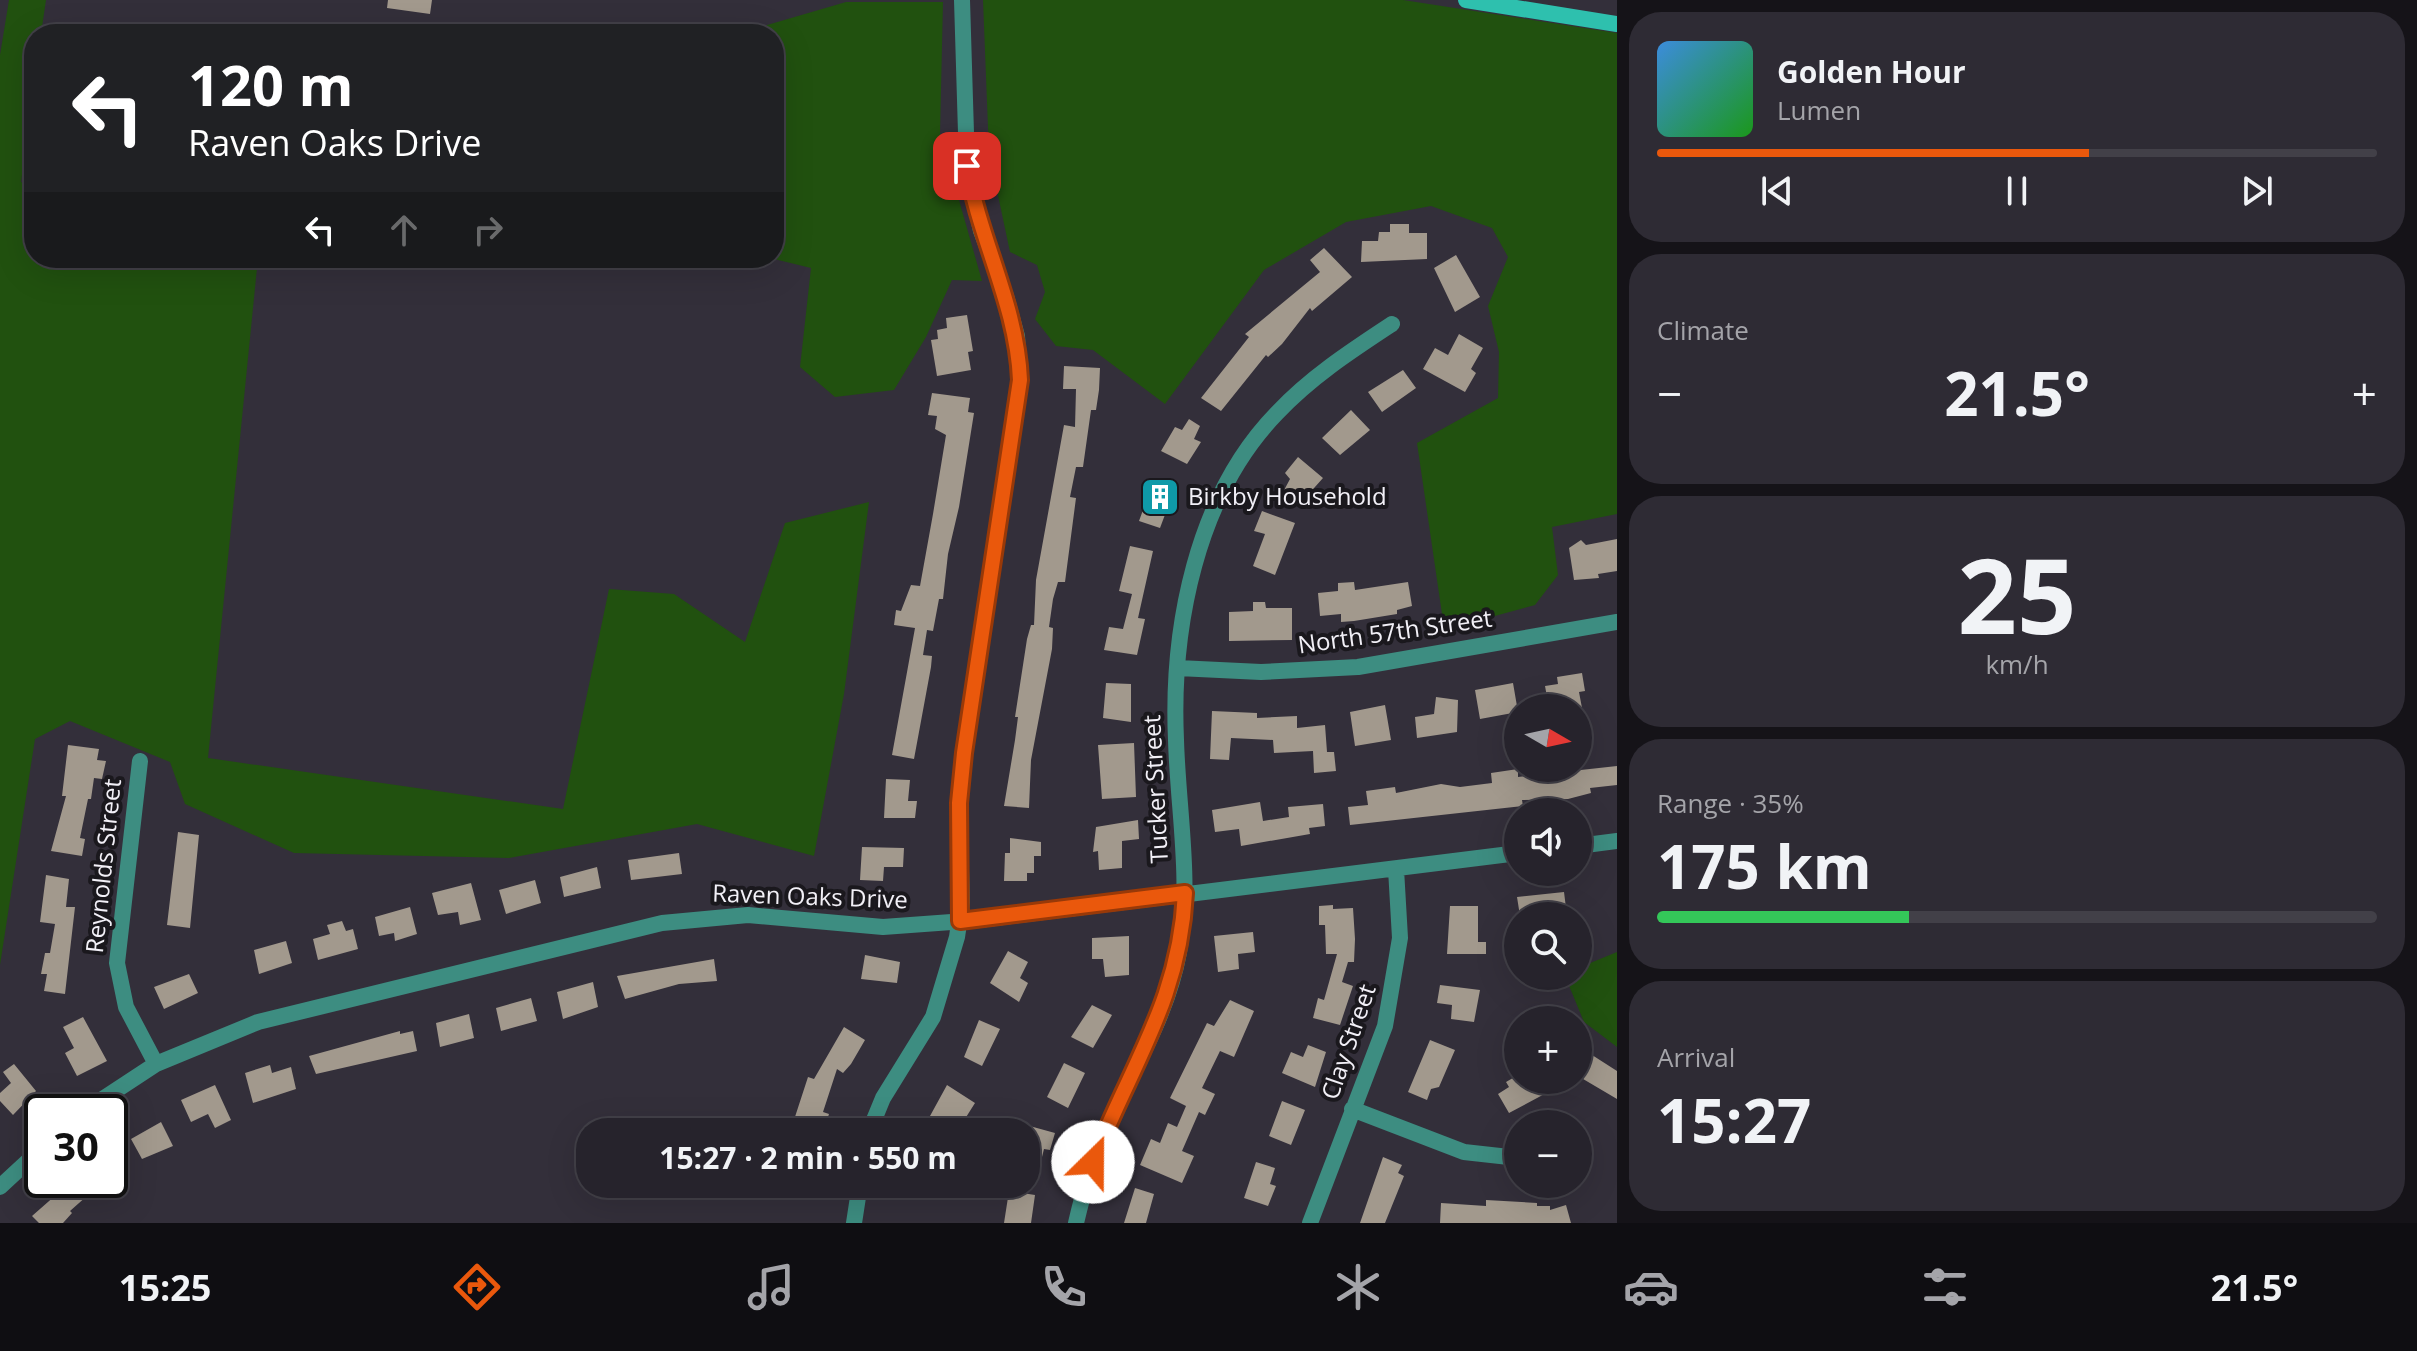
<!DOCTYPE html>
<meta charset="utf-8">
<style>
:root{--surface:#26232c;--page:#2e2b34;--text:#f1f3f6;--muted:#a4a4a9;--line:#424048;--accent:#ea580c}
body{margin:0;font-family:"Open Sans",sans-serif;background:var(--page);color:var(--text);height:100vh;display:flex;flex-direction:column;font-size:30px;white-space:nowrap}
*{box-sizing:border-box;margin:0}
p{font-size:26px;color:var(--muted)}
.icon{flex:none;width:44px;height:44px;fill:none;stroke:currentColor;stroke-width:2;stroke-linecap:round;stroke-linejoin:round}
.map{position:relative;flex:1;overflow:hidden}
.drawer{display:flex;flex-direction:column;gap:12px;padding:12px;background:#151318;width:800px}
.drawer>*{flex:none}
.banner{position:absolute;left:24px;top:24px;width:760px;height:244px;border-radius:32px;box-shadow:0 8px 32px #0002,0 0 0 2px var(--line);background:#202124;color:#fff;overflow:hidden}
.needle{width:52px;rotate:99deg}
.tools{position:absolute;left:1504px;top:694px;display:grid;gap:16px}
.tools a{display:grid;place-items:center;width:88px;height:88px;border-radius:50%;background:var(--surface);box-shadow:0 8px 32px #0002,0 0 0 2px var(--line);font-size:40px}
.speed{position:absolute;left:24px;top:1094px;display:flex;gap:16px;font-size:40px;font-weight:700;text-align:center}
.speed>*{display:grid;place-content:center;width:104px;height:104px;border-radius:50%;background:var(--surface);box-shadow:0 8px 32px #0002,0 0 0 2px var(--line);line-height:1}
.speed .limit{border:4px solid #111;border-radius:12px;background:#fff;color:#111}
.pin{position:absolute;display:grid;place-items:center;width:68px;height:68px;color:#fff;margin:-34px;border-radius:16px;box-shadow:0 4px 12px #0006}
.me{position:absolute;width:88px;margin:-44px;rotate:23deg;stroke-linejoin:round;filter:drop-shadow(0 0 6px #0008)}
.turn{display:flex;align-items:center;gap:28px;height:168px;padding:0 32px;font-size:36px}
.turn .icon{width:104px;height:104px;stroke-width:2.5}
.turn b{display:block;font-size:56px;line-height:68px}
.lanes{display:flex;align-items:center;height:76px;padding:0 32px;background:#0003;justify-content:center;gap:40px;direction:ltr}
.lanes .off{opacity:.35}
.big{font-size:60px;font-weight:700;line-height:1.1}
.drawer .tile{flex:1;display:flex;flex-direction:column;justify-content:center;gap:12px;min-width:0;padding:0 28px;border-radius:32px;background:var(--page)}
.drawer .dial{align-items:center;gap:0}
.dial b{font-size:104px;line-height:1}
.song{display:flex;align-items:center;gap:24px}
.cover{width:96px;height:96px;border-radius:12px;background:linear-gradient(135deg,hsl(210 70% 55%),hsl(120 70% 35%))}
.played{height:8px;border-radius:4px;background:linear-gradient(90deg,var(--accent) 60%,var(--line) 60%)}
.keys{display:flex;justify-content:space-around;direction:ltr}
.heat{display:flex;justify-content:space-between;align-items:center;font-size:44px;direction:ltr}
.charge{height:12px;border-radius:6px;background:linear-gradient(90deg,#34c759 35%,var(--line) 0)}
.trip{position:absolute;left:576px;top:1118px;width:464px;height:80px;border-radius:32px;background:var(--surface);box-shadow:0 8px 32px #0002,0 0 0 2px var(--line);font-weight:700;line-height:80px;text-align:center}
.dock{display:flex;height:128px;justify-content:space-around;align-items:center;background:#0f0e12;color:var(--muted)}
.dock .icon{width:56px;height:56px}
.dock .on{color:var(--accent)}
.dock b{font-size:36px;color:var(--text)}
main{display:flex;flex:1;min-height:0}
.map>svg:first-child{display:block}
</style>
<main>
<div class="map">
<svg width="1617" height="1223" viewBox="0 0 1617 1223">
<rect width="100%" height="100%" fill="#332f3a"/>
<path fill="#21510f" d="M9 0H46L41 34H34V89L21 182 34 188V258H258L208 758 563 809 609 589 674 594 745 642 785 523 869 502 844 694 814 856 697 824 509 858 294 853 185 804 170 762 70 721 35 739 0 965V55Z
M983 0H1403L1617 33V514L1552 527 1558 575 1535 605 1458 626 1442 614 1417 443 1498 398 1499 352 1488 306 1508 257 1492 228 1431 206 1346 222 1264 270 1165 404 1093 350 1056 346 1035 319 1045 292 1037 265 1010 252 989 153Z
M846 2H943L940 133 982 281 952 280 926 337 894 390 835 397 800 367 811 268 770 258H774V34H736Z
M1617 952V1047L1584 1022 1565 976H1578V968Z"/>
<path fill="#a2998d" d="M388 0H432L430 14 387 8Z
M1390 224H1409V233H1427V259L1361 262 1362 241H1378L1379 232H1390Z
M1324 248 1352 277 1312 311 1310 308 1282 344 1268 357 1266 355 1221 411 1201 398 1249 337 1245 334 1320 272 1310 260Z
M1456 255 1480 297 1455 312 1434 268Z
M967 315 973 351 968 352 971 370 937 376 931 340 938 339 937 330 947 328 946 318Z
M1459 334 1483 348 1471 369 1476 373 1465 392 1423 369 1435 348 1448 355Z
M1064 366 1100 368 1099 390 1096 410H1091L1083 467H1076L1070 497 1076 498 1065 582H1058L1053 599 1049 627 1053 628 1052 649 1031 760 1029 808 1004 806 1015 740 1018 717H1015L1027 639 1031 625H1034L1036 580 1064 425 1075 427 1076 389H1063Z
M1403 370 1416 388 1382 412 1368 392Z
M932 393 970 398 968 412 974 413 959 507 948 554 943 599H939L933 631 927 630 923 655 932 656 931 667 914 759 892 755 915 628 894 625 896 610 901 611 911 585 920 586 933 514 946 435 935 429 937 416 928 415Z
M1351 410 1370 430 1340 455 1322 438Z
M1189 419 1200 426 1194 439 1201 442 1187 464 1161 451 1175 427 1182 430Z
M1298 457 1323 478 1298 506 1282 494 1290 479 1285 473Z
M1154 480 1175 488 1160 528 1139 521Z
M1262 511 1295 523 1275 575 1253 566 1265 534 1254 531Z
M1617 539V571L1598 574 1599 578 1574 580 1569 548 1581 540 1586 545Z
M1130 546 1153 551 1138 618 1145 619 1137 655 1104 650 1109 627 1123 629 1132 594 1119 591Z
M1354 582 1355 590 1408 582 1412 606 1397 610V614L1354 621 1341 622V614L1320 616 1318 593 1338 591V583Z
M1253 602H1265L1266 608H1292V640L1229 641V612L1253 611Z
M1582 673 1585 691 1579 692 1582 708H1549L1545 686 1558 684 1557 677Z
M1106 683 1131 684V722L1103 718Z
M1513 683 1518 712 1480 719 1475 690Z
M1436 697 1458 700 1457 732 1417 738 1415 717 1434 714Z
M1385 705 1391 740 1355 746 1350 712Z
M1212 711 1257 713V718L1297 716V728L1325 725 1327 752H1334L1336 771 1314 773 1313 751 1274 753 1273 740 1231 738 1229 760 1210 759Z
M1134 743 1136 797 1102 799 1098 745Z
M68 745 99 749 97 760 106 761 102 779 94 778 91 799H88L80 838 85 839 82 856 51 851 66 796H62Z
M1617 766V785L1590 788 1591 793 1568 799 1522 800 1523 806 1350 825 1348 807 1368 805 1366 791 1395 787 1396 793 1441 784 1460 787 1492 783 1491 773 1518 769V777Z
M886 779 910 780 908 801H917L915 818H884Z
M1260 802 1263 821 1289 817 1288 807 1323 804 1325 826 1309 828 1310 834 1241 846 1239 829 1215 832 1212 810Z
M1138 820 1139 839 1122 841V868L1099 870 1098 851 1093 852 1096 827Z
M178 832 199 835 190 928 167 925Z
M1010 838 1041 842V856H1034V873H1027V881H1004L1005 853H1010Z
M862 847 904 848 903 867H884L883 881 860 880Z
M679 853 682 874 631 880 628 860Z
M597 867 601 888 564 897 560 877Z
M46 875 69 879 66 907H75L65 994 44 991 47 974H41L45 953H50L55 924 40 922Z
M535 880 541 903 506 914 499 890Z
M471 883 481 920 460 925 458 912 438 915 432 893Z
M1564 892 1567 916H1520L1517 897Z
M1333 905V909L1353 908 1355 939 1354 962H1348L1342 982 1353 986 1340 1025 1313 1018 1318 998 1324 1000 1337 954H1326L1325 925H1319V906Z
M1450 906H1478V942H1486V954H1447Z
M410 907 417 934 395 941 394 933 379 936 375 917Z
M342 921 346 931 353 929 358 949 318 960 313 939 330 934 327 925Z
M1253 932 1255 952 1238 954 1239 969 1218 972 1214 936Z
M1129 936V975L1105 977 1103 959H1092V938Z
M286 941 292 963 259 974 254 950Z
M1008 951 1028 962 1020 978 1028 983 1019 1002 990 983Z
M865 955 900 962 897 983 861 979Z
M714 959 717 981 679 984 625 999 617 976Z
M189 974 198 993 164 1009 154 987Z
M593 982 598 1007 563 1019 557 992Z
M1440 985 1480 990 1474 1022 1451 1019 1452 1005 1437 1003Z
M531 998 537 1021 501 1031 496 1008Z
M1230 1000 1254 1011 1234 1057 1220 1051 1202 1088 1215 1094 1205 1115 1199 1112 1182 1151 1194 1156 1182 1183 1140 1165 1151 1139 1160 1143 1168 1123 1177 1127 1186 1106 1170 1098 1207 1023 1214 1026Z
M1092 1005 1112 1015 1093 1048 1071 1037Z
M469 1014 474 1038 440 1047 436 1023Z
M83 1017 107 1061 77 1076 65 1053 74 1048 63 1027Z
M979 1020 1000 1029 982 1066 964 1057Z
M844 1027 865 1040 851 1064 843 1073 837 1069 823 1112 829 1114 823 1132 793 1123 808 1077 814 1079Z
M400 1031V1034L413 1031 417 1051 316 1074 309 1056Z
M1430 1040 1455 1050 1439 1087 1431 1089 1427 1100 1408 1092Z
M1308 1045 1326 1052 1315 1087 1282 1073 1291 1052 1303 1057Z
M1578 1046 1617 1071V1099L1578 1076Z
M1064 1063 1085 1073 1068 1108 1047 1097Z
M14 1064 36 1091 13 1115 0 1101V1093L11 1083 3 1072Z
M270 1065 272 1073 291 1067 296 1089 253 1103 245 1073Z
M1518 1075V1080H1547L1552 1090 1509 1113 1498 1094 1509 1087 1506 1082Z
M215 1085 231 1120 215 1128 208 1114 191 1122 181 1100Z
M947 1085 975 1103 963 1122 953 1116 946 1127 930 1116Z
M1282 1101 1305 1110 1291 1145 1269 1136Z
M161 1122 173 1146 142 1159 131 1139Z
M1026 1125 1055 1133 1050 1150 1044 1149 1039 1169 1026 1165Z
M1383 1157 1402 1165 1398 1173 1404 1176 1385 1223H1360Z
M1256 1162 1275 1168 1270 1184 1276 1186 1268 1206 1244 1198Z
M73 1180H105L70 1211 72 1213 63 1223H39L32 1216Z
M1135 1188 1154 1194 1146 1223H1124Z
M1009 1191 1035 1195 1031 1223H1004Z
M1486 1200 1537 1203V1206H1550V1210L1566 1205 1571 1223H1440L1441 1203 1486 1206Z"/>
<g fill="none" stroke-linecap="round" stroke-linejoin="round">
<path stroke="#3d8d81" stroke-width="16" d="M1178 668 1261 672 1358 667 1617 622
M140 761 117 963 126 1007 156 1064
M1578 846 1617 841
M1352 1109 1464 1152 1518 1158
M83 1112 156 1064 258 1022 662 923 748 915 883 927 979 920 1518 853
M869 1132 883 1098 933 1017 957 937 962 903 959 803 964 753 1020 380 1017 336 1006 296 981 231 967 166 962 0
M1578 1146 1582 1145
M0 1187 42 1148
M854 1223 860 1184
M1076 1223C1083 1193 1091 1164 1103 1136 1129 1075 1167 1019 1179 952 1192 882 1178 811 1176 740 1171 628 1196 496 1277 413 1311 377 1351 351 1392 324
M1310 1223 1385 1026 1400 938 1396 869"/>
<path stroke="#2ec0ae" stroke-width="16" d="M1466 0 1617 24"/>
</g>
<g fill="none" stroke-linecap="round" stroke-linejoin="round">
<g stroke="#983908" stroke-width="20">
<path id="route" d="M967 166C979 239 1017 305 1020 380L964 753 959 803 960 921 1185 893C1180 1001 1130 1066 1093 1162"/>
</g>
<use href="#route" stroke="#ea580c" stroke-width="14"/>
</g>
<defs>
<g id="building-square" transform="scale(2)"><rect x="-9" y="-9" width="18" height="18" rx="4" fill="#0f9aa8" stroke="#1a181d"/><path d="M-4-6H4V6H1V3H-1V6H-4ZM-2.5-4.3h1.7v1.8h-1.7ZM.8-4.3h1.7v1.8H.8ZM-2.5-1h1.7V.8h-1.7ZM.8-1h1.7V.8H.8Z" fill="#fff"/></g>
</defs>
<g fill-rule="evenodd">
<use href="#building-square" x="1160" y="497"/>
</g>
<g text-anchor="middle" stroke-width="8" stroke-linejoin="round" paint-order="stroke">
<g font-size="24" fill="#f2f0f7" stroke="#1a181d" text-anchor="start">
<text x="1188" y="505">Birkby Household</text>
</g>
<g font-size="24" fill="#f2f0f7" stroke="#1a181d">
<text transform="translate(1395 632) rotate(-8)" y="8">North 57th Street</text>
<text transform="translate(1156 789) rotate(-93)" y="8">Tucker Street</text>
<text transform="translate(104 866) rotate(-84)" y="8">Reynolds Street</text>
<text transform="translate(810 897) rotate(2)" y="8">Raven Oaks Drive</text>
<text transform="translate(1349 1042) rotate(-71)" y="8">Clay Street</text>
</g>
</g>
</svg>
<div class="tools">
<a><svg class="needle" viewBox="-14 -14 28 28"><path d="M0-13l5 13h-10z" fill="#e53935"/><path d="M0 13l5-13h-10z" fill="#a4a4a9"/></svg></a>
<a><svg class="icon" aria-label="sound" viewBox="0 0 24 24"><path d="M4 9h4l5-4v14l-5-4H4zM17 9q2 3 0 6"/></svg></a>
<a><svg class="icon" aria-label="search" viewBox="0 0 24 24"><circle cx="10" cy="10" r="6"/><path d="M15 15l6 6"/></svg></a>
<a>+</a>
<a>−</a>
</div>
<div class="speed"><div class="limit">30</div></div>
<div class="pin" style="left:967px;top:166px;background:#d93025"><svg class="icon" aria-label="arrive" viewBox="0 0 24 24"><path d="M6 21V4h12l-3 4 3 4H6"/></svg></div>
<svg class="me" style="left:1093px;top:1162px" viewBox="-20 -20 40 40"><circle r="19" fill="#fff"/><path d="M0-13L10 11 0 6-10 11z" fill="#ea580c"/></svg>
<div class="trip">15:27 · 2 min · 550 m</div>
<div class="banner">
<div class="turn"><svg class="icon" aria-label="left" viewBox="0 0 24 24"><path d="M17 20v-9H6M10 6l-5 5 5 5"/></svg><div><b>120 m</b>Raven Oaks Drive</div></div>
<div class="lanes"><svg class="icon" aria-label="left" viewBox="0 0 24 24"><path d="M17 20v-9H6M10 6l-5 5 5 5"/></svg><svg class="icon off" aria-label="ahead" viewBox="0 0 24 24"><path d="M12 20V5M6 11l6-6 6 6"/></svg><svg class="icon off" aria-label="right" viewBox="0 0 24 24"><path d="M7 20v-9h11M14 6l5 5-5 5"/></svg></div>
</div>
</div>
<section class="drawer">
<div class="tile">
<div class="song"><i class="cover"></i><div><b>Golden Hour</b><p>Lumen</p></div></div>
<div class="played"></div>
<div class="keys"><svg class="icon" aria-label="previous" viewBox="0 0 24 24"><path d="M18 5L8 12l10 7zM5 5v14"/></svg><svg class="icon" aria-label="pause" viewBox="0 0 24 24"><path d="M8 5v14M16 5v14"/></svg><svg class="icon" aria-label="next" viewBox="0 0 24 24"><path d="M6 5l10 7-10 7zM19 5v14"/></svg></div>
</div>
<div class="tile"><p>Climate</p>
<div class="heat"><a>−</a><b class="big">21.5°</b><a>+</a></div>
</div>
<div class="tile dial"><b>25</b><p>km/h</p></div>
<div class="tile"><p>Range · 35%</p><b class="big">175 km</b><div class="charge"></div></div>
<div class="tile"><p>Arrival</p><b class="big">15:27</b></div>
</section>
</main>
<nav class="dock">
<b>15:25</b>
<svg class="icon on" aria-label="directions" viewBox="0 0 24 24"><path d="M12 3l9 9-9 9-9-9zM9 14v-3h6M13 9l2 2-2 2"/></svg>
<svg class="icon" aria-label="music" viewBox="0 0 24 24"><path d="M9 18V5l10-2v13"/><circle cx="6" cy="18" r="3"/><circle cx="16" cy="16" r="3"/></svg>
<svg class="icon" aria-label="phone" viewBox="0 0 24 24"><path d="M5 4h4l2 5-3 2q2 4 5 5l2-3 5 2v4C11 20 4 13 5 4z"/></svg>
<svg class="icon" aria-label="climate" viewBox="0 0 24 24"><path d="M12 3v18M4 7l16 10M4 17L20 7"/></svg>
<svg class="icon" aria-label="car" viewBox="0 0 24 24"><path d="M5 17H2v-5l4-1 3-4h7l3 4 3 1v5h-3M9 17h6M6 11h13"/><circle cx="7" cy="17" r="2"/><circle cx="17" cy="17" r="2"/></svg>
<svg class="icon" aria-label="filters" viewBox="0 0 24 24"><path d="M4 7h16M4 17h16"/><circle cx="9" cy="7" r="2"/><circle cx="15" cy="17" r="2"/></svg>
<b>21.5°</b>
</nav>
